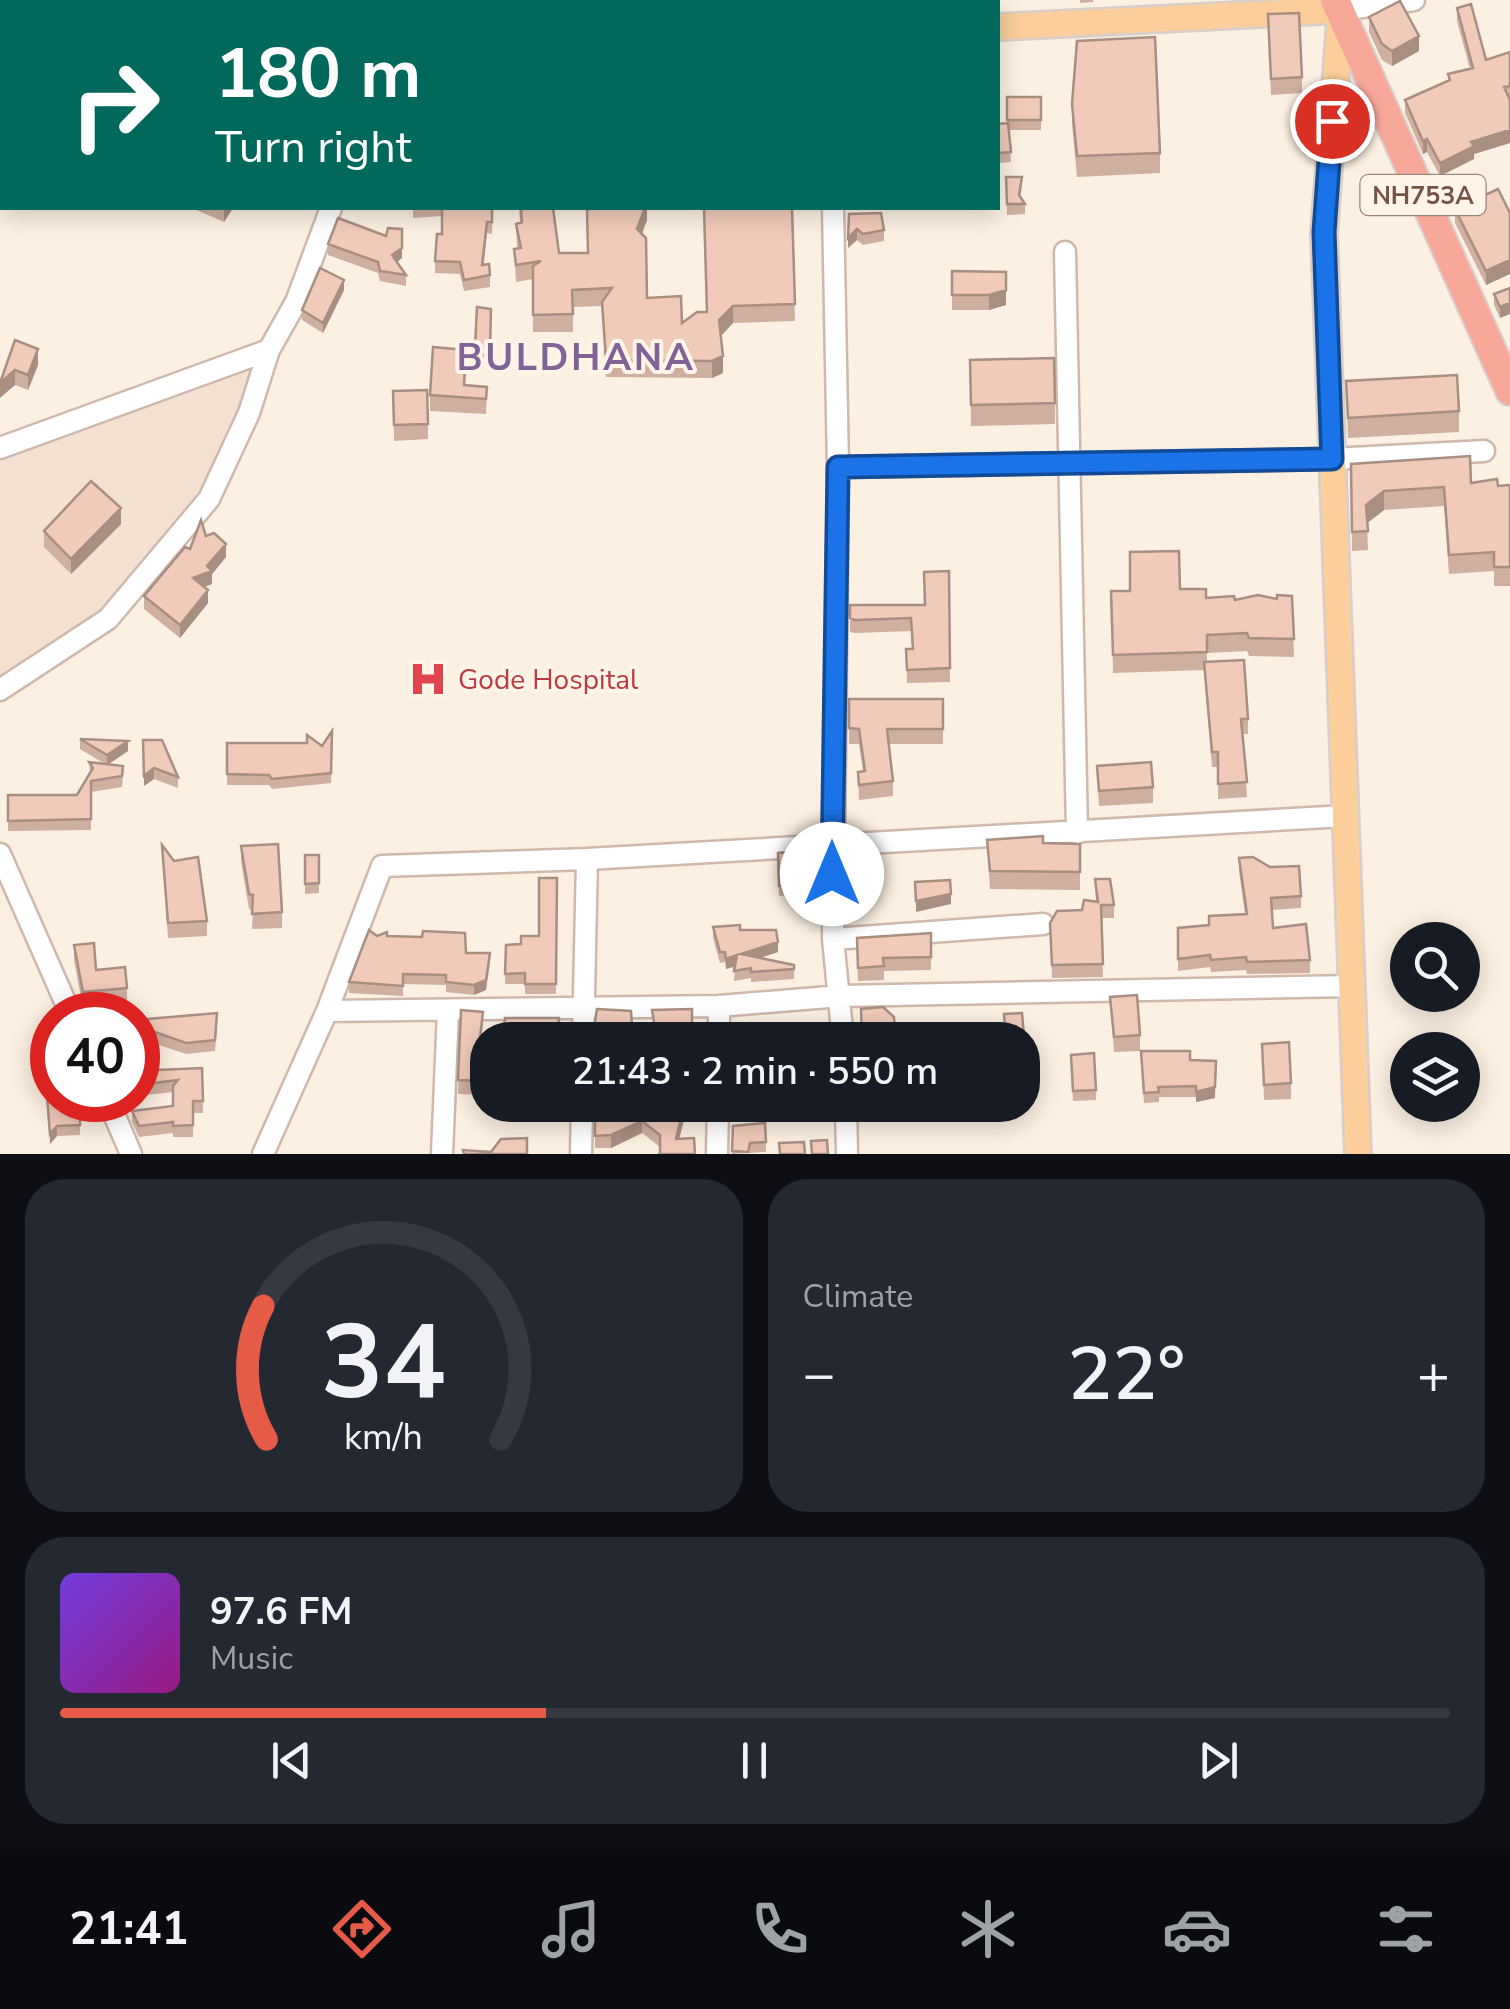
<!DOCTYPE html>
<meta charset="utf-8">
<style>
:root{--surface:#171b24;--page:#242831;--text:#f1f3f6;--muted:#9ea1a6;--line:#363941;--accent:#e65b47}
body{margin:0;font-family:"Nunito Sans",sans-serif;background:var(--page);color:var(--text);height:100vh;display:flex;flex-direction:column;font-size:38px;white-space:nowrap}
*{box-sizing:border-box;margin:0}
p{font-size:32px;color:var(--muted)}
.icon{flex:none;width:55px;height:55px;fill:none;stroke:currentColor;stroke-width:2;stroke-linecap:round;stroke-linejoin:round}
.map{position:relative;height:1154px;overflow:hidden}
.side{display:flex;flex-direction:column;gap:25px;padding:25px;background:#0d0f14;flex:1}
.side>*{flex:none}
.hud{position:absolute;left:0px;top:0px;width:1000px;height:210px;box-shadow:0 5px 25px #0003;background:#00695c;color:#fff;overflow:hidden}
.controls{position:absolute;left:1390px;top:922px;display:grid;gap:20px}
.controls a{display:grid;place-items:center;width:90px;height:90px;border-radius:50%;background:var(--surface);box-shadow:0 5px 25px #0003;font-size:50px}
.speed{position:absolute;left:30px;top:992px;display:flex;gap:20px;font-size:50px;font-weight:700;text-align:center}
.speed>*{display:grid;place-content:center;width:130px;height:130px;border-radius:50%;background:var(--surface);box-shadow:0 5px 25px #0003;line-height:1}
.speed .limit{border:15px solid #d22;background:#fff;color:#111}
.pin{position:absolute;display:grid;place-items:center;width:85px;height:85px;color:#fff;margin:-42px;border:5px solid #fff;border-radius:50%;box-shadow:0 2px 10px #0007}
.me{position:absolute;width:110px;margin:-55px;rotate:0deg;stroke-linejoin:round;filter:drop-shadow(0 0 8px #0008)}
.turn{display:flex;align-items:center;gap:35px;height:210px;padding:0 50px;font-size:45px}
.turn .icon{width:130px;height:130px;stroke-width:2.5}
.turn b{display:block;font-size:70px;line-height:85px}
.big{font-size:75px;font-weight:600;line-height:1.1}
.side .card{flex:1;display:flex;flex-direction:column;justify-content:center;gap:15px;min-width:0;padding:0 35px;border-radius:40px;background:var(--page)}
.side .dial{align-items:center;gap:0}
.dial svg{height:260px;overflow:visible;fill:none;stroke:var(--line);stroke-width:7;stroke-linecap:round;text-anchor:middle}
.dial text{fill:var(--text);stroke:none}
.song{display:flex;align-items:center;gap:30px}
.cover{width:120px;height:120px;border-radius:15px;background:linear-gradient(135deg,hsl(260 70% 55%),hsl(310 70% 35%))}
.played{height:10px;border-radius:5px;background:linear-gradient(90deg,var(--accent) 35%,var(--line) 35%)}
.keys{display:flex;justify-content:space-around;direction:ltr}
.heat{display:flex;justify-content:space-between;align-items:center;font-size:55px;direction:ltr}
.side .tiles{flex:1;display:grid;gap:25px;grid-template-columns:1fr 1fr}
.card:last-child{grid-column:span 2}
.trip{position:absolute;left:470px;top:1022px;width:570px;height:100px;border-radius:40px;background:var(--surface);box-shadow:0 5px 25px #0003;font-weight:600;line-height:100px;text-align:center}
.dock{display:flex;height:160px;justify-content:space-around;align-items:center;background:#090b0e;color:var(--muted)}
.dock .icon{width:70px;height:70px}
.dock .on{color:var(--accent)}
.dock b{font-size:45px;color:var(--text)}
.map>svg:first-child{display:block}
</style>
<div class="map">
<svg width="1510" height="1154" viewBox="0 0 1510 1154">
<rect width="100%" height="100%" fill="#fcf0e2"/>
<path fill="#f4e1d1" d="M261 363 204 492 111 610 0 682V457Z"/>
<g fill="none" stroke-linecap="round" stroke-linejoin="round">
<g stroke="#cfb8ac" stroke-width="25">
<path id="minor" d="M1341 10 1414 0
M833 208 838 467 833 939 843 1040
M1065 252 1077 833
M0 448 269 350 296 302 331 208
M838 467 1332 459 1484 451
M0 690 108 619 209 499 249 413 269 350
M0 854 71 1015
M833 939 1043 924
M327 1011 382 866 587 859 1345 816
M583 1040 587 859
M719 1040V1006
M108 1100 131 1154
M846 1105 847 1154
M263 1154 327 1011 719 1006 841 996 1351 986
M442 1154 448 1010
M581 1154 582 1105
M717 1154 718 1105"/>
</g>
<g stroke="#d8cfcc" stroke-width="30">
<path id="major" d="M308 0 309 2
M608 2 611 0
M998 27 1341 10 1324 233 1358 1154"/>
</g>
<g stroke="#d8cfcc" stroke-width="32">
<path id="highway" d="M1335 0 1510 391"/>
</g>
<use href="#minor" stroke="#fff" stroke-width="20"/>
<use href="#major" stroke="#fbce9b" stroke-width="25"/>
<use href="#highway" stroke="#f7a899" stroke-width="28"/>
</g>
<path fill="#cfafa0" d="M77 0H116V2H77Z
M1080 0H1093V2L1080 3Z
M1457 8 1486 60 1510 52V143L1474 154V159L1440 176 1427 152 1423 154 1405 113V100L1448 81V74L1470 69 1457 21Z
M1268 14 1302 77V93L1271 95Z
M1369 17 1419 51 1392 66 1382 60 1369 32Z
M1007 97H1041V130H1009L1011 162 998 163V124L1007 123Z
M1072 104 1160 153V173L1077 177 1072 124Z
M1006 177 1022 187 1020 197 1025 204V214L1007 215Z
M192 208H233L224 222Z
M413 208H493L492 234 487 233 484 264 490 275V287L464 291 460 274 435 273V261L442 234V216L413 218Z
M519 208H553L559 253H588L647 208V220L642 234 647 298 682 323 707 312 792 208 795 321 733 323 721 336 723 373 712 378 606 377 602 306 573 307V332H533V279L516 282 514 249 517 248 516 224 520 223Z
M1455 209 1510 213V274L1486 285 1455 223Z
M849 214 884 230V241L863 245 857 240 848 248Z
M328 244 402 258 396 262 406 275V286L380 281 378 273 328 255Z
M952 271 1006 272V305L989 310H952Z
M1510 288 1500 318 1494 305V294Z
M344 290 323 333 302 320V310Z
M477 307 491 309 490 362 475 358Z
M38 349V365L28 390 0 379Z
M970 360 1055 403V424L971 426Z
M466 365 465 386 487 387 486 414 430 411V395Z
M1346 381 1459 411V432L1348 438Z
M393 391 428 424V439L394 441Z
M1351 464 1471 483 1498 486 1510 485V586H1494V571L1449 574 1444 506 1384 510 1367 523 1368 550 1352 551Z
M121 524 71 574 44 547V531Z
M206 536 226 557 212 574V584L204 587 208 603 180 638 144 609V596L190 549Z
M949 571 950 682 907 683 906 649H912L911 631 855 633 850 632V605H924Z
M1180 589 1206 598 1235 600 1277 599 1292 596 1294 657 1249 656 1247 651 1207 653V662L1248 719V734H1243L1247 797 1218 799V767H1212L1204 670 1113 673 1111 591Z
M849 699H943V744H888L893 781V796L859 800 858 772 863 771 859 744H849Z
M332 731 331 783 272 789 269 785H227V743L322 746Z
M80 739 128 751 109 764 123 776 122 787 91 792V830L8 831V795H77L90 773 89 762 105 764 80 749Z
M143 740 178 777V788L154 779 144 786Z
M1097 766 1153 787V803L1099 806Z
M987 840 1080 844V890L990 889Z
M162 845 207 921V936L168 938Z
M241 846 282 912V928L252 929 253 910 249 909 241 861Z
M812 850 813 880 796 881V895L779 896 778 853Z
M305 855H319V893L305 894Z
M1239 858 1301 896V908L1272 910 1273 928 1310 960V973L1247 974 1246 970 1211 972 1210 967 1178 971V928L1209 925 1245 914 1239 871Z
M557 878 556 994H525V984H505L506 945 521 944 539 936Z
M1095 879 1114 905V918H1101L1103 977 1052 978 1050 923 1082 910 1096 902Z
M713 927 740 930 778 952 760 958 794 965V979L751 982V978L734 981 735 966 726 969 725 962 720 963 713 938Z
M931 933V970L884 971V980L858 981 857 938Z
M377 936H387L466 953 490 963 486 990 474 995 446 992V985L403 984V996L349 993V982Z
M74 945 96 970 127 988V1003L83 1008 74 960Z
M1110 997 1140 1035V1051L1114 1052Z
M861 1009 894 1017 895 1040H862Z
M461 1010 483 1025 479 1055H488V1081H486L485 1095 458 1094Z
M217 1025 215 1051 186 1054 156 1044 158 1070 202 1068 203 1113H193V1137H173V1133L139 1137 132 1122V1111L173 1106V1092L138 1096V1027Z
M1262 1044 1291 1083V1099L1264 1100Z
M1190 1060 1215 1098 1196 1102V1097H1159V1102L1144 1103 1141 1061Z
M1071 1065 1096 1090V1100L1073 1101Z
M80 1100V1135L57 1136 50 1144 47 1106Z
M648 1105H699V1115L685 1116 679 1139 660 1154V1147L642 1133 611 1148H595V1116L648 1114Z
M765 1123 766 1152 732 1154 733 1126Z"/>
<path fill="#a98e82" d="M1419 36V51L1392 66V51Z
M1510 130V143L1474 154V159L1440 176V163L1471 142Z
M1427 139V152L1423 154V141Z
M224 208H233L224 222Z
M645 208H647V220L637 246V229Z
M857 229V240L848 248V238Z
M402 248V258L392 266V255Z
M1510 260V274L1486 285V271Z
M344 280V290L323 333V323Z
M1006 290V305L989 310V295Z
M1510 303V314L1500 318V307Z
M733 306V323L719 338V320Z
M38 349V365L28 390V375Z
M723 356V373L712 378V361Z
M15 370V385L0 398V383Z
M1384 491V510L1366 524V505Z
M121 508V524L71 574V559Z
M226 544V557L212 574V584L193 591V578L207 566Z
M208 590V603L180 638V625Z
M128 741V751L107 765V755Z
M154 768V779L144 786V776Z
M951 894V904L916 912V901Z
M778 942V952L741 964V954Z
M490 953 486 990 474 995V985Z
M737 955V966L726 969V959Z
M1216 1061 1215 1098 1196 1102V1092Z
M684 1105 685 1116 676 1151V1139Z
M642 1121V1133L611 1148V1135Z
M57 1126V1136L50 1144V1134Z"/>
<path fill="#f1cbba" stroke="#a98e82" stroke-width="2.5" d="M1400 1 1419 36 1392 51 1382 44 1369 17Z
M1471 4 1486 60 1510 52V86L1504 87 1510 100V130L1471 142 1474 146 1440 163 1427 139 1423 141 1405 100 1450 80 1448 74 1473 68 1457 8Z
M1299 13 1302 77 1271 79 1268 14Z
M1155 37 1160 153 1077 156 1072 104 1077 41Z
M1007 97H1041V120H1007Z
M1008 123 1011 152 998 153V124Z
M1006 177H1022L1019 195 1025 204H1007Z
M1498 189 1510 213V260L1486 271 1455 209Z
M442 208H492V222H487L482 265 489 264 490 275 464 280 460 262 435 261 437 234H442Z
M521 208H553L559 253H588L587 209 645 208 637 229 646 238 647 298 681 296 682 323 697 312H707L704 208H792L795 304 733 306 719 320 723 356 712 361 606 360 602 302 612 288 572 290 573 314 533 315V266L541 261 516 265 514 249 521 248 516 224 522 222Z
M881 213 884 230 863 234 857 229 848 238 849 214Z
M338 218 386 236 388 228 402 229V248L392 255 406 275 380 271 378 262 328 244Z
M320 268 344 280 323 323 302 310Z
M952 271 1006 272V290L989 295H952Z
M1510 288V303L1500 307 1494 294Z
M477 307 491 309 490 351 475 347Z
M15 340 38 349 28 375 15 370 0 383Z
M433 347 466 350 464 385 487 387 486 399 430 395Z
M1054 358 1055 403 971 405 970 360Z
M1457 375 1459 411 1348 418 1346 381Z
M427 390 428 424 394 425 393 391Z
M1470 456 1471 483 1497 479 1498 486 1510 485V567H1494V552L1449 555 1444 487 1384 491 1366 505 1368 531 1352 532 1351 464Z
M91 481 121 508 71 559 44 531Z
M201 520 206 536 214 533 226 544 207 566 212 571 193 578 208 590 180 625 144 596 185 547 190 549Z
M1179 551 1180 589H1206V598L1234 596 1235 600 1258 595 1277 599V595L1292 596 1294 639 1249 638 1247 633 1207 635V652L1113 655 1111 591H1130V552Z
M949 571 950 668 907 670 906 649H913L911 618 855 620 850 618V605H925L924 572Z
M1244 660 1248 719H1241L1247 782 1218 784V752H1212L1204 662Z
M849 699H943V729H887L893 781 859 785 858 772 865 771 859 729 849 728Z
M332 731 331 773 272 779 269 775 227 774V743H307V735L322 746Z
M80 739 128 741 107 755Z
M143 740H162L178 777 154 768 144 776Z
M89 762 123 766 122 776 91 781V819L8 821V795H77L93 768Z
M1151 762 1153 787 1099 791 1097 766Z
M1043 836V843L1080 844V872L990 871 987 840Z
M278 844 282 912 252 914 253 895 249 894 241 846Z
M162 845 174 861 198 857 207 921 168 923Z
M812 850 813 869 795 871 796 885 779 886 778 853Z
M305 855H319V883L305 884Z
M1253 857 1270 867 1299 866 1301 896 1271 898 1273 928 1306 924 1310 960 1247 962 1246 957 1211 960 1210 955 1178 959V928L1209 925V916L1247 914 1239 858Z
M539 878H557L556 984H525V973L505 974 506 945 521 944V936H539Z
M1095 879H1110L1114 905H1101L1103 964 1052 965 1050 923 1057 911 1082 910 1084 900 1098 902Z
M950 880 951 894 916 901 915 882Z
M740 925V930H776L778 942 741 954 794 965V969L751 972V968L734 971 737 955 726 959 725 952H720L713 927Z
M369 930 377 936 387 932V936L422 937 423 931 465 933 466 953H490L486 980 474 985 446 982V975L403 974V986L349 982Z
M931 933V957L883 958 884 966 858 968 857 938Z
M94 943 96 970 125 967 127 988 83 992 74 945Z
M1137 995 1140 1035 1114 1037 1110 997Z
M883 1007 894 1017 895 1035H862L861 1009Z
M597 1009 631 1011 633 1040H592Z
M692 1009V1040H657L652 1010Z
M461 1010 483 1012 478 1055H488L485 1081 458 1080Z
M217 1013 215 1040 186 1043 155 1032 158 1070 202 1068 203 1101H193V1125L173 1126V1122L139 1126 132 1111 173 1106V1086L178 1080 138 1085V1027L149 1026 148 1019Z
M1022 1013 1025 1047H1022V1040H1006L1004 1014Z
M505 1018H559L558 1040H503Z
M771 1025H813L814 1040H770L767 1031H771Z
M1289 1042 1291 1083 1264 1085 1262 1044Z
M1141 1051H1190V1060L1216 1061 1215 1087 1196 1092V1086L1158 1087 1159 1092 1144 1093Z
M1094 1053 1096 1090 1073 1091 1071 1055Z
M47 1096H52V1100H80V1125L57 1126 50 1134Z
M649 1105H684L676 1139 694 1138 695 1154H658H660V1135L642 1121 611 1135 595 1136V1116L649 1114Z
M765 1123 766 1142 750 1143 748 1152 732 1151 733 1126Z
M527 1138V1154H464L463 1150 491 1152 501 1139Z
M827 1140 828 1154H812L811 1141Z
M804 1142 805 1154H780L779 1143Z"/>
<g fill="none" stroke-linecap="round" stroke-linejoin="round">
<g stroke="#114b97" stroke-width="25">
<path id="route" d="M832 874 838 467 1332 459 1324 232 1332 121"/>
</g>
<use href="#route" stroke="#1a73e8" stroke-width="18"/>
</g>
<defs>
<g id="hospital-bare" transform="scale(3)"><path d="M-5-5h3v3.5h4V-5h3V5h-3V1.5h-4V5h-3Z" fill="#e0444e" stroke="#fff4e8" stroke-width="2.5" paint-order="stroke"/></g>
</defs>
<g fill-rule="evenodd">
<use href="#hospital-bare" x="428" y="679"/>
</g>
<g text-anchor="middle" stroke-width="8" stroke-linejoin="round" paint-order="stroke">
<rect fill="#fff4e8" stroke="#9e8479" stroke-width="2.5" x="1360.5" y="175" width="125" height="40" rx="8"/>
<g font-size="25" font-weight="bold" fill="#745449">
<text x="1423" y="204">NH753A</text>
</g>
<g font-size="28" fill="#be3a42" stroke="#fff4e8" text-anchor="start">
<text x="458" y="689">Gode Hospital</text>
</g>
<g font-size="38" font-weight="bold" letter-spacing="2.5" fill="#816497" stroke="#fff4e8">
<text x="576" y="370">BULDHANA</text>
</g>
</g>
</svg>
<div class="controls">
<a><svg class="icon" aria-label="search" viewBox="0 0 24 24"><circle cx="10" cy="10" r="6"/><path d="M15 15l6 6"/></svg></a>
<a><svg class="icon" aria-label="layers" viewBox="0 0 24 24"><path d="M12 4l9 5-9 5-9-5zM3 14l9 5 9-5"/></svg></a>
</div>
<div class="speed"><div class="limit">40</div></div>
<div class="pin" style="left:1332px;top:121px;background:#d93025"><svg class="icon" aria-label="arrive" viewBox="0 0 24 24"><path d="M6 21V4h12l-3 4 3 4H6"/></svg></div>
<svg class="me" style="left:832px;top:874px" viewBox="-20 -20 40 40"><circle r="19" fill="#fff"/><path d="M0-13L10 11 0 6-10 11z" fill="#1a73e8"/></svg>
<div class="trip">21:43 · 2 min · 550 m</div>
<div class="hud">
<div class="turn"><svg class="icon" aria-label="right" viewBox="0 0 24 24"><path d="M7 20v-9h11M14 6l5 5-5 5"/></svg><div><b>180 m</b>Turn right</div></div>
</div>
</div>
<section class="side">
<div class="tiles">
<div class="card dial"><svg viewBox="0 0 100 80">
<path d="M14 69A42 42 0 1 1 86 69"/>
<path d="M14 69A42 42 0 0 1 13 28" stroke="#e65b47"/>
<text x="50" y="56" font-size="32" font-weight="700">34</text>
<text x="50" y="72" font-size="11">km/h</text>
</svg></div>
<div class="card"><p>Climate</p>
<div class="heat"><a>−</a><b class="big">22°</b><a>+</a></div>
</div>
<div class="card">
<div class="song"><i class="cover"></i><div><b>97.6 FM</b><p>Music</p></div></div>
<div class="played"></div>
<div class="keys"><svg class="icon" aria-label="previous" viewBox="0 0 24 24"><path d="M18 5L8 12l10 7zM5 5v14"/></svg><svg class="icon" aria-label="pause" viewBox="0 0 24 24"><path d="M8 5v14M16 5v14"/></svg><svg class="icon" aria-label="next" viewBox="0 0 24 24"><path d="M6 5l10 7-10 7zM19 5v14"/></svg></div>
</div>
</div>
</section>
<nav class="dock">
<b>21:41</b>
<svg class="icon on" aria-label="directions" viewBox="0 0 24 24"><path d="M12 3l9 9-9 9-9-9zM9 14v-3h6M13 9l2 2-2 2"/></svg>
<svg class="icon" aria-label="music" viewBox="0 0 24 24"><path d="M9 18V5l10-2v13"/><circle cx="6" cy="18" r="3"/><circle cx="16" cy="16" r="3"/></svg>
<svg class="icon" aria-label="phone" viewBox="0 0 24 24"><path d="M5 4h4l2 5-3 2q2 4 5 5l2-3 5 2v4C11 20 4 13 5 4z"/></svg>
<svg class="icon" aria-label="climate" viewBox="0 0 24 24"><path d="M12 3v18M4 7l16 10M4 17L20 7"/></svg>
<svg class="icon" aria-label="car" viewBox="0 0 24 24"><path d="M5 17H2v-5l4-1 3-4h7l3 4 3 1v5h-3M9 17h6M6 11h13"/><circle cx="7" cy="17" r="2"/><circle cx="17" cy="17" r="2"/></svg>
<svg class="icon" aria-label="filters" viewBox="0 0 24 24"><path d="M4 7h16M4 17h16"/><circle cx="9" cy="7" r="2"/><circle cx="15" cy="17" r="2"/></svg>
</nav>
